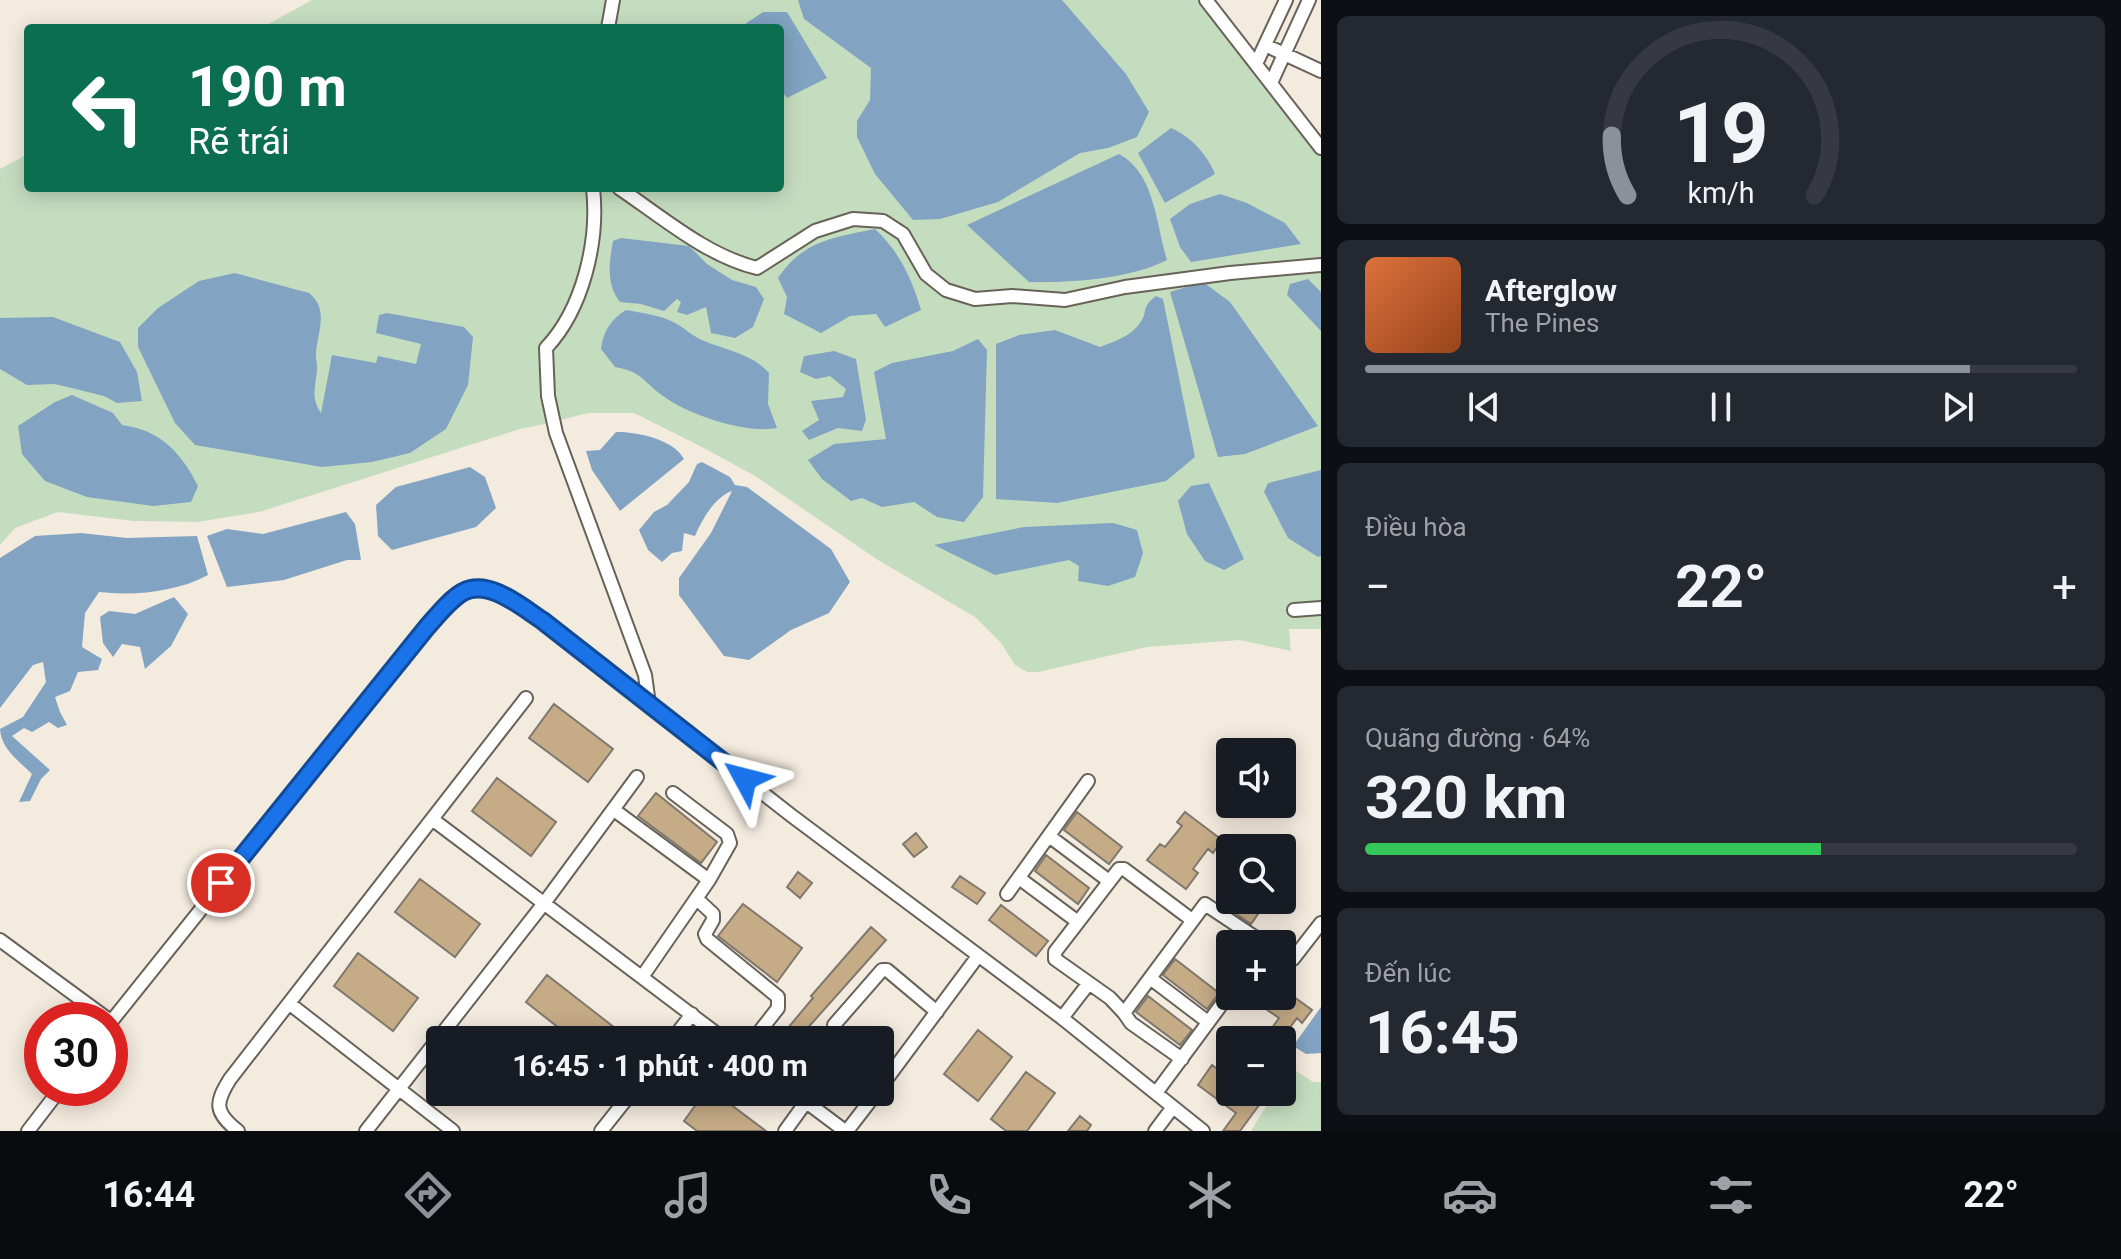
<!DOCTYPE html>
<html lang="vi">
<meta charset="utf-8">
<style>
:root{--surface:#171b24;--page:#242831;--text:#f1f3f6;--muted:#9ea1a6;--line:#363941;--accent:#8c9099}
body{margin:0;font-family:Roboto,sans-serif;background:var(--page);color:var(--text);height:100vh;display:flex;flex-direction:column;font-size:30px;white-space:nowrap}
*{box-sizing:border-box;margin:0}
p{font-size:26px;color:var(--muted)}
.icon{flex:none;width:44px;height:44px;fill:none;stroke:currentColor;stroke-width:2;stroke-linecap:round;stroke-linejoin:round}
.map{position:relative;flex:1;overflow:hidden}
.details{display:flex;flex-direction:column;gap:16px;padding:16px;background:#0d0f14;width:800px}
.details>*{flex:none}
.hud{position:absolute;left:24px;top:24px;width:760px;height:168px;border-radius:8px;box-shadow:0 4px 20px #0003;background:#0b6e4f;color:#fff;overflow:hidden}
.tools{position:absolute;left:1216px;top:738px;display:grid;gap:16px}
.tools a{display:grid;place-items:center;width:80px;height:80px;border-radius:8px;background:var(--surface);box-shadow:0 4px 20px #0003;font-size:40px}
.speed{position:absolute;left:24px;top:1002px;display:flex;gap:16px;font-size:40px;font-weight:700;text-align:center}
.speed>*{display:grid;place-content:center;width:104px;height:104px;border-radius:50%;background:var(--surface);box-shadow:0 4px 20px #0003;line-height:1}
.speed .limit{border:12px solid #d22;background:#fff;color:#111}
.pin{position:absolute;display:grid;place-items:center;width:68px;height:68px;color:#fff;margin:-34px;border:4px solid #fff;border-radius:50%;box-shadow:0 2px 8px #0007}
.me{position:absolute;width:88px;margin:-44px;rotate:308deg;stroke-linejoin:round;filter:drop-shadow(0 0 6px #0008)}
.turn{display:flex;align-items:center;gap:28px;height:168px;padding:0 32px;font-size:36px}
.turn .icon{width:104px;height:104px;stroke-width:2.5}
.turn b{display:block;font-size:56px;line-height:68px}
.big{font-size:60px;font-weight:700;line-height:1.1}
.details .widget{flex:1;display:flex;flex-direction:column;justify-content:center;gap:12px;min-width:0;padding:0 28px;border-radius:12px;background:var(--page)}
.details .dial{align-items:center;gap:0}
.dial svg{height:208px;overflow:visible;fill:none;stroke:var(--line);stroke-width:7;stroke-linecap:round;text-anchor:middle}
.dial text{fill:var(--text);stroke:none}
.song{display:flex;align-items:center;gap:24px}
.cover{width:96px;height:96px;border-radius:12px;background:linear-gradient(135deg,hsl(20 70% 55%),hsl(20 70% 35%))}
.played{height:8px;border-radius:4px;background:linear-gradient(90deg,var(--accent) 85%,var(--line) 85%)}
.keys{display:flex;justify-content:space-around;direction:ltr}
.heat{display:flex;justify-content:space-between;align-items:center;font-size:44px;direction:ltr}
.charge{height:12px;border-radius:6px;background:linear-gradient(90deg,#34c759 64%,var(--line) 0)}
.trip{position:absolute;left:426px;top:1026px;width:468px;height:80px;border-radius:8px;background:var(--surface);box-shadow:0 4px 20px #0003;font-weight:700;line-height:80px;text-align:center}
.tab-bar{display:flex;height:128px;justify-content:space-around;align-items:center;background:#090b0e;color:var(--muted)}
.tab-bar .icon{width:56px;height:56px}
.tab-bar .selected{color:var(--accent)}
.tab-bar b{font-size:36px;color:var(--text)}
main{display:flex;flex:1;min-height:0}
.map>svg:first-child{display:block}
</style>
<main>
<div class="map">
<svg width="1321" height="1131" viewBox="0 0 1321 1131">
<rect width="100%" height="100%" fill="#f4ebdf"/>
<path fill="#c5ddbf" d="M312 0H1201L1321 155V262L1064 295 975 294 948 286 930 271 905 231 853 215 757 264 738 259 627 188H780V28H261Z
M28 154V188H589L588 232 576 290 550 338 549 423 520 429 259 512 197 522 134 521 58 512 15 528 0 545V169Z
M597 188H612L660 222 758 273C795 249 854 200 897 236 915 251 929 276 944 294L1066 304 1127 291 1233 277 1321 270V470L1264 492 1288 538 1321 556V629H1289L1291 651 1240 640 1147 647 1038 672H1027L1015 665 1001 643 975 617 878 560 755 476 700 446 634 413H588L557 421 553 396 550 350 572 318Z
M1290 1067 1313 1082H1321V1131H1251L1275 1092H1282V1081Z"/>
<path fill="#82a3c2" d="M798 0H1062L1126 74 1149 112 1137 137 1108 148 1080 153 998 202 940 219 913 220 875 174 857 137V121L870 100 871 68 804 19Z
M763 12H787L827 78 787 98 780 88V28L742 26Z
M1171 128C1190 136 1207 154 1215 174L1165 203 1138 153Z
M1119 154C1155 173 1156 225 1167 260 1130 279 1070 283 1029 282L967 225Z
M1220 194 1247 203 1285 223 1301 244 1191 262 1180 247 1170 219 1190 204Z
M875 229C899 251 912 279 921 310L885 327 876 314 850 316 821 333 784 314 787 297 778 278C802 241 835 237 875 229Z
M621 238 689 246 707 264 732 280 756 287 764 299 753 327 735 338 711 333 706 307 687 315 677 312 681 302 677 299 664 311 641 304 620 302C606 284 609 263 613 241Z
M235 273 309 293C329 309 318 331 316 352 315 359 318 364 317 371 315 387 311 398 321 413L332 355 376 363 378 356 416 364 421 344 376 333 379 315 387 313 464 327 473 337 468 385 446 429 410 453 372 462 322 467 195 445 175 423 138 347V328L158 308 199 281Z
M1308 279 1321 292V331L1287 295 1290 284Z
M1203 282 1230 302 1318 426 1245 454 1218 457 1170 292Z
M1156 296 1163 299 1195 457 1166 481 1057 503 996 499V344L1019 335 1055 330 1100 347C1115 341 1130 337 1140 323 1149 311 1140 308 1156 296Z
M626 310C642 313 661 315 675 323 685 328 692 336 702 340 725 350 753 354 769 373L768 404 777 428C745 434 689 415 663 396 642 381 643 372 615 367L601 349C603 332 611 319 626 310Z
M53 317 120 342 137 372 142 401 117 403 104 396 55 384 27 385 0 369V318Z
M978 339 987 350 983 497 964 522 937 517 914 502 882 507 862 498 851 501 822 479 808 460 834 444 886 439 874 372 892 363 953 351Z
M834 351 856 359 866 420 862 431 838 428 809 440 802 431 819 420 811 401 843 397 846 389 830 376 816 379 800 372 804 356Z
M72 395 113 413 122 425C161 430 181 453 198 486L191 502 153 506 87 497 45 481 22 454 18 426 55 402Z
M616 432C638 432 673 439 684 459L620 511 592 470 586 451 600 450Z
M702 462 730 477 735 485 747 487 831 549 850 582 829 613 791 630 749 660 724 656 679 595V578L711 533 732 491C715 497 702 519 695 536L684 533 682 551 672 553 662 562 648 550 639 530 654 512 667 505 689 482 697 464Z
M470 467 485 477 496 508 476 527 392 550 378 536 376 505 396 487Z
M1321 470V556L1318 557 1288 538 1264 492 1268 483Z
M1209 483 1244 559 1224 570 1205 561 1187 534 1178 501 1191 486Z
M346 512 355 524 361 560H347L284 580 227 587 207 536 227 529 263 534Z
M1113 523 1137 530 1143 553 1135 577 1108 586 1078 581 1079 566 1069 560 995 575 934 545 1024 527Z
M81 533 127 538 197 536 208 575C177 592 134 596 99 592L85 613 82 647 102 659 98 670 78 672 70 691 55 697 60 712 67 725 58 728 49 722 32 732 24 728 12 736 50 770 41 779 30 801 19 802 32 774C19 761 1 749 0 729L23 717 46 682 43 662 33 665 0 708V558L35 536Z
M174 597 188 614 171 646 145 669 140 647 122 644 113 657 103 643 100 617 109 611 135 614Z
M1321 1007V1053L1306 1054 1293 1046Z"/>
<path fill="#c5ab86" stroke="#80786e" stroke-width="2" d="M554 704 613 749 588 782 529 738Z
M497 778 556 822 531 856 472 811Z
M656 793 717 842 701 863 638 816Z
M1077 812 1122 847 1109 864 1064 830Z
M1185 812 1222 840 1213 853 1208 849 1193 869 1198 873 1186 889 1147 860 1160 844 1165 847 1182 826 1177 822Z
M916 833 927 847 914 857 903 844Z
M1046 855 1089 888 1078 904 1035 871Z
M798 872 812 883 800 898 787 887Z
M960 876 985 893 977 904 952 887Z
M420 879 480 924 455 957 395 912Z
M1231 900H1243L1252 906 1251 909 1258 914 1251 924 1226 907Z
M743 904 802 948 777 982 718 936Z
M1001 905 1048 941 1036 956 989 920Z
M871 927 886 940 797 1040H788L782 1035 813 998 811 996Z
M358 953 418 998 393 1031 334 986Z
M1175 959 1219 993 1207 1009 1163 975Z
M547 975 615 1028 606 1040H574L526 1002Z
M1282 979 1294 988 1290 994 1312 1010 1302 1023 1297 1018 1281 1040H1274L1267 1035 1279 1018 1263 1007 1267 1004 1257 996H1282Z
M1148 996 1192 1030 1180 1045 1136 1012Z
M978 1030 1012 1057 978 1101 944 1074Z
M1212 1065 1230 1078V1092H1250L1262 1101 1240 1131H1223L1236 1113 1198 1085Z
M1026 1072 1055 1093 1027 1131H1006L991 1119Z
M705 1092H714L766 1131H697L684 1121Z
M1080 1116 1091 1125 1087 1131H1068Z"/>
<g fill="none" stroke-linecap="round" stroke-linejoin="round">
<g stroke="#696258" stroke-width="16">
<path id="minor" d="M1206 0 1321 148
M608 28 613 0
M1265 45 1321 71
M1256 64 1286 0
M1271 83 1309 0
M593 188C599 241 583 309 546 348L548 396 556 433 645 675 649 704
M619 188C662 217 707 256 757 268L815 231 853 219 883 221 903 234 926 274 946 290 975 299 1012 296 1065 300 1125 287 1230 273 1321 265
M1294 610 1321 608
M673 793 727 834 730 843 709 880
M614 810 709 880 642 977
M432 819 725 1040
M1049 836 1109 881
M1019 878 1078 922
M1007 894 1088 781
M698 900 713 914V920L705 934 707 939 778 997V1008L753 1040
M1192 920 1124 869H1119L1055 952V959L1110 998 1124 1013 1205 904 1265 944
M0 940 109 1020
M1282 955 1293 959 1321 923
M1150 978 1208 1022
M290 1004 453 1131
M1124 1013 1131 1023 1182 1059
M1062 1018 1089 983
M110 1023 427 627C437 616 449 600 463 592 489 578 523 608 543 621L792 816 1062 1018 1203 1131
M834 1025 882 970H887L937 1012
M672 1040 692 1014
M880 1088 978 956
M793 1092 845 1131
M1156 1093 1230 993
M28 1131 61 1088
M238 1131C214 1112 215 1103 230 1079L526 698
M366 1131 545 902 637 777
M601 1131 632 1092
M785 1131 806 1102
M847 1131 877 1092
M1155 1131 1173 1107"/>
</g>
<use href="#minor" stroke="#fff" stroke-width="12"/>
</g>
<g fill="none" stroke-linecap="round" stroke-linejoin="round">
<g stroke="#114b97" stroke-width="20">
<path id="route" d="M221 883 427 627C437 616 449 600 463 592 489 578 523 608 543 621L745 779"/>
</g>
<use href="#route" stroke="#1a73e8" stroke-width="14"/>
</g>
</svg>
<div class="tools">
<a><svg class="icon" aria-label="sound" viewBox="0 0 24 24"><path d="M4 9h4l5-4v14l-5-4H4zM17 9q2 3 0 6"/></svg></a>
<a><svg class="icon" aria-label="search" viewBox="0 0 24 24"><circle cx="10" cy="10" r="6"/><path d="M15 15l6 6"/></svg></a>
<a>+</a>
<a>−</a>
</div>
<div class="speed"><div class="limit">30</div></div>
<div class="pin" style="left:221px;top:883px;background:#d93025"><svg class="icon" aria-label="arrive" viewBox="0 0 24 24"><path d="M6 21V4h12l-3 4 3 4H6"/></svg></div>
<svg class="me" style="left:745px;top:779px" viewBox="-20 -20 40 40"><path d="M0-17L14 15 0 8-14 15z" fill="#1a73e8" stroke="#fff" stroke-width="4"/></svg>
<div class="trip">16:45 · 1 phút · 400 m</div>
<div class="hud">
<div class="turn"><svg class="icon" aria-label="left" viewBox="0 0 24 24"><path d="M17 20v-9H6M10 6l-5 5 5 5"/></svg><div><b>190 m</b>Rẽ trái</div></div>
</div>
</div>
<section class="details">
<div class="widget dial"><svg viewBox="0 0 100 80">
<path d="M14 69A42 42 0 1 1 86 69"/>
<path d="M14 69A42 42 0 0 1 8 46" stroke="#8c9099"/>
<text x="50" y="56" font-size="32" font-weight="700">19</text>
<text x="50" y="72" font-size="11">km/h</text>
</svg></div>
<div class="widget">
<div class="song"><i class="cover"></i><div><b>Afterglow</b><p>The Pines</p></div></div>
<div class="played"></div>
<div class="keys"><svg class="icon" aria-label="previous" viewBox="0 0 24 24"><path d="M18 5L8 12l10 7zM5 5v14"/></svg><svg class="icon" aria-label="pause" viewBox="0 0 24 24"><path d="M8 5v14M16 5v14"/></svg><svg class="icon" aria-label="next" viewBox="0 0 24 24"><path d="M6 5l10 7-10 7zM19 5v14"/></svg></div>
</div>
<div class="widget"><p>Điều hòa</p>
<div class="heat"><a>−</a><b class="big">22°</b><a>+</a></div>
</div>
<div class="widget"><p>Quãng đường · 64%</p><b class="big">320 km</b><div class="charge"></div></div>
<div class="widget"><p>Đến lúc</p><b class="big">16:45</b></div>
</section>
</main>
<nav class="tab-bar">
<b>16:44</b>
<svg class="icon selected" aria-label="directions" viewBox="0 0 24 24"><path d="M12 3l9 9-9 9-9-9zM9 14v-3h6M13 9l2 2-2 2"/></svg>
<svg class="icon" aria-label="music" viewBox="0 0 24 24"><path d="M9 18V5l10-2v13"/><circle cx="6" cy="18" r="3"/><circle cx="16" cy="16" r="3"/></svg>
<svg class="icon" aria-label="phone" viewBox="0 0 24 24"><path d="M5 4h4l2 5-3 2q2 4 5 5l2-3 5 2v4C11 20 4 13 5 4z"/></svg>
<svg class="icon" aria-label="climate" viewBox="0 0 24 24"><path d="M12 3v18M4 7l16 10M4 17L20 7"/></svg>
<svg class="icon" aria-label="car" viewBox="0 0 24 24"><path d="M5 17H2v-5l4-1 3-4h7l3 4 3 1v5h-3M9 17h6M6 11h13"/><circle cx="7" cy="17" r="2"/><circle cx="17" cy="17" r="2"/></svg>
<svg class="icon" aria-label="filters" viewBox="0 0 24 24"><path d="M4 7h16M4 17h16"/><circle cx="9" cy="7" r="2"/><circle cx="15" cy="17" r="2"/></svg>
<b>22°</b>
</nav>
